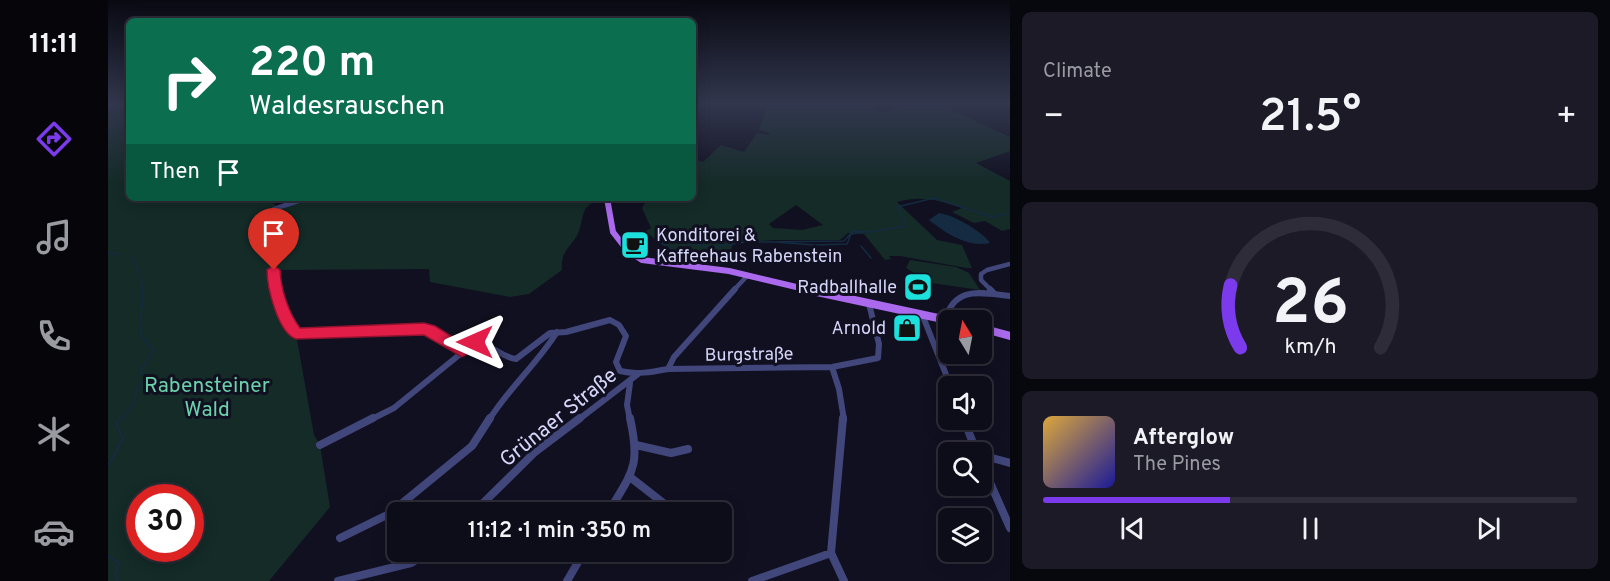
<!DOCTYPE html>
<meta charset="utf-8">
<style>
:root{--surface:#0d0c19;--page:#1b1a26;--text:#f1f3f6;--muted:#9a9ba2;--line:#2d2c38;--accent:#7c3aed}
body{margin:0;font-family:Overpass,sans-serif;background:var(--page);color:var(--text);height:100vh;display:flex;flex-direction:column;font-size:22px;white-space:nowrap}
*{box-sizing:border-box;margin:0}
p{font-size:20px;color:var(--muted)}
.icon{flex:none;width:33px;height:33px;fill:none;stroke:currentColor;stroke-width:2;stroke-linecap:round;stroke-linejoin:round}
.map{position:relative;flex:1;overflow:hidden}
.panel{display:flex;flex-direction:column;gap:12px;padding:12px;background:#07070e;width:600px}
.panel>*{flex:none}
.hud{position:absolute;left:18px;top:18px;width:570px;height:183px;border-radius:9px;box-shadow:0 3px 15px #0003,0 0 0 2px var(--line);background:#0b6e4f;color:#fff;overflow:hidden}
.needle{width:39px;rotate:350deg}
.controls{position:absolute;left:830px;top:310px;display:grid;gap:12px}
.controls a{display:grid;place-items:center;width:54px;height:54px;border-radius:9px;background:var(--surface);box-shadow:0 3px 15px #0003,0 0 0 2px var(--line);font-size:30px}
.speed{position:absolute;left:18px;top:484px;display:flex;gap:12px;font-size:30px;font-weight:700;text-align:center}
.speed>*{display:grid;place-content:center;width:78px;height:78px;border-radius:50%;background:var(--surface);box-shadow:0 3px 15px #0003,0 0 0 2px var(--line);line-height:1}
.speed .limit{border:9px solid #d22;background:#fff;color:#111}
.pin{position:absolute;display:grid;place-items:center;width:51px;height:51px;color:#fff;margin:-62px -26px;border-radius:50% 50% 50% 0;rotate:-45deg;box-shadow:0 0 6px #0007}
.pin .icon{rotate:45deg}
.me{position:absolute;width:66px;margin:-33px;rotate:270deg;stroke-linejoin:round;filter:drop-shadow(0 0 4px #0008)}
.turn{display:flex;align-items:center;gap:21px;height:126px;padding:0 24px;font-size:27px}
.turn .icon{width:78px;height:78px;stroke-width:2.5}
.turn b{display:block;font-size:42px;line-height:51px}
.then{display:flex;align-items:center;height:57px;padding:0 24px;background:#0003;gap:12px;font-size:22px}
.big{font-size:45px;font-weight:600;line-height:1.1}
.panel .card{flex:1;display:flex;flex-direction:column;justify-content:center;gap:9px;min-width:0;padding:0 21px;border-radius:9px;background:var(--page)}
.panel .dial{align-items:center;gap:0}
.dial svg{height:156px;overflow:visible;fill:none;stroke:var(--line);stroke-width:7;stroke-linecap:round;text-anchor:middle}
.dial text{fill:var(--text);stroke:none}
.song{display:flex;align-items:center;gap:18px}
.cover{width:72px;height:72px;border-radius:9px;background:linear-gradient(135deg,hsl(40 70% 55%),hsl(240 70% 35%))}
.played{height:6px;border-radius:3px;background:linear-gradient(90deg,var(--accent) 35%,var(--line) 35%)}
.keys{display:flex;justify-content:space-around;direction:ltr}
.heat{display:flex;justify-content:space-between;align-items:center;font-size:33px;direction:ltr}
.trip{position:absolute;left:279px;top:502px;width:345px;height:60px;border-radius:9px;background:var(--surface);box-shadow:0 3px 15px #0003,0 0 0 2px var(--line);font-weight:600;line-height:60px;text-align:center}
main{display:flex;flex:1;min-height:0}
.tabs{display:flex;flex-direction:column;width:108px;justify-content:space-around;align-items:center;background:#05050a;color:var(--muted)}
.tabs .icon{width:42px;height:42px}
.tabs .selected{color:var(--accent)}
.tabs b{font-size:27px;color:var(--text)}
.map>svg:first-child{display:block}
</style>
<main>
<nav class="tabs">
<b>11:11</b>
<svg class="icon selected" aria-label="directions" viewBox="0 0 24 24"><path d="M12 3l9 9-9 9-9-9zM9 14v-3h6M13 9l2 2-2 2"/></svg>
<svg class="icon" aria-label="music" viewBox="0 0 24 24"><path d="M9 18V5l10-2v13"/><circle cx="6" cy="18" r="3"/><circle cx="16" cy="16" r="3"/></svg>
<svg class="icon" aria-label="phone" viewBox="0 0 24 24"><path d="M5 4h4l2 5-3 2q2 4 5 5l2-3 5 2v4C11 20 4 13 5 4z"/></svg>
<svg class="icon" aria-label="climate" viewBox="0 0 24 24"><path d="M12 3v18M4 7l16 10M4 17L20 7"/></svg>
<svg class="icon" aria-label="car" viewBox="0 0 24 24"><path d="M5 17H2v-5l4-1 3-4h7l3 4 3 1v5h-3M9 17h6M6 11h13"/><circle cx="7" cy="17" r="2"/><circle cx="17" cy="17" r="2"/></svg>
</nav>
<div class="map">
<svg width="902" height="581" viewBox="0 0 902 581">
<rect width="100%" height="100%" fill="#111021"/>
<path fill="#142b27" fill-rule="evenodd" d="M0 104H21V198H160L171 209 202 198H459L490 201C473 205 476 217 471 231 465 247 452 249 454 270L421 294 402 297 322 282 321 269 166 270V280L188 334 206 435 212 445 222 507 161 581H0ZM32 498H82V549H32Z
M660 104H757L776 113 805 104H830L902 137V151L868 163 902 181V229L894 231 877 221 866 223 844 212 854 208C831 200 813 195 789 202L829 240 854 245 864 268H859L792 256H781L783 259 777 260 756 234 740 233 732 240H666L625 243 621 258 591 255V251H588V253C571 257 551 245 538 231L543 228 534 208 537 203 535 198H585V159L595 162 613 145 636 152 649 133 661 135 662 133 651 130ZM688 205 715 225 694 230 665 228 661 224Z
M802 260 848 267 861 273 872 290 823 283 798 268Z"/>
<path fill="#142b42" d="M831 213C844 214 875 232 882 243 860 248 839 234 821 220Z"/>
<g fill="none" stroke-linecap="round" stroke-linejoin="round">
<path stroke="#142b42" stroke-width="1.5" d="M0 105 3 104
M549 241 570 252 584 243 601 247
M645 242 736 241 745 231 762 232 796 226 798 223 789 207 826 198 884 217 902 213
M668 242 706 245 739 244 743 234 757 232
M753 246 763 258
M604 247 638 242
M0 253 10 254
M11 420 24 407 29 390 36 382 37 376 32 372 46 350C22 329 36 318 35 293 35 279 29 268 23 256"/>
<path stroke="#142b42" stroke-width="2" d="M0 466 15 438 8 424 12 418
M0 556 11 563 7 576 10 581"/>
<path stroke="#41467b" stroke-width="4.5" d="M169 290C163 263 170 236 166 209L199 198
M626 290 639 276
M883 290 873 280V274L879 270 902 264"/>
<path stroke="#41467b" stroke-width="6" d="M168 289 177 314 188 334 316 329 322 330 354 350
M882 289 887 294
M814 314 843 387
M837 319C848 285 873 293 902 296
M724 367 731 389 736 420
M560 369 566 357 627 289
M522 383 519 405 522 420
M262 420 286 408 367 342C383 343 392 357 408 359L442 333 458 332 502 320 511 325 518 336 508 362 512 371C528 375 544 372 560 369L724 367 770 358 771 344 761 304
M381 420C401 388 429 364 449 332
M470 420 530 374"/>
<path stroke="#41467b" stroke-width="8" d="M735 418 723 553 736 581
M856 420 869 453
M212 445 265 418
M528 445 563 453 580 449
M873 455 902 463
M873 462 902 528
M522 477 568 513
M365 513 427 452 472 418
M500 513C524 472 533 467 522 418
M232 538 281 514 364 446 382 418
M230 581 303 563 321 552
M459 581 476 552
M644 581 723 553"/>
<path stroke="#ab6aed" stroke-width="6" d="M499 198 505 232 519 250 534 260 621 271 701 290"/>
<path stroke="#ab6aed" stroke-width="8" d="M695 289 844 321
M873 328 902 336"/>
</g>
<linearGradient id="sky" x2="0" y2="1"><stop stop-color="#090912"/><stop offset="0.56" stop-color="#32374e"/><stop offset="1" stop-color="#32374e" stop-opacity="0"/></linearGradient>
<rect width="902" height="185" fill="url(#sky)"/>
<path fill="#e11d48" stroke="#92132f" stroke-width="1.5" d="M166 265 172 270C173 289 180 312 192 328L316 323 327 326 354 343 367 336 372 338 374 342 372 347 354 357 316 335 188 339C170 333 159 288 159 270Z"/>
<defs>
<g id="cafe-square" transform="scale(1.5)"><rect x="-9" y="-9" width="18" height="18" rx="4" fill="#1be0db" stroke="#111021"/><path d="M-5.5-4.5H6V0H3Q3 3.5 0 3.5H-2.5Q-5.5 3.5-5.5 0ZM3-3.2v2h1.7v-2ZM-6 4.5H4V6H-6Z" fill="#111"/></g>
<g id="stadium-square" transform="scale(1.5)"><rect x="-9" y="-9" width="18" height="18" rx="4" fill="#1be0db" stroke="#111021"/><path d="M0-5a6.5 5 0 1 0 0 10a6.5 5 0 1 0 0-10ZM-3.5-1.8h7v3.6h-7Z" fill="#111"/></g>
<g id="shop-square" transform="scale(1.5)"><rect x="-9" y="-9" width="18" height="18" rx="4" fill="#1be0db" stroke="#111021"/><path d="M-5-2.5h2.3a2.7 3.5 0 0 1 5.4 0H5L5.5 6h-11ZM-1.5-2.5h3a1.5 2.3 0 0 0-3 0Z" fill="#111"/></g>
</defs>
<g fill-rule="evenodd">
<use href="#cafe-square" x="527" y="245"/>
<use href="#stadium-square" x="810" y="287"/>
<use href="#shop-square" x="799" y="328"/>
</g>
<g text-anchor="middle" stroke-width="6" stroke-linejoin="round" paint-order="stroke">
<g font-size="18" fill="#d6d6fa" stroke="#111021" text-anchor="end">
<text x="548" y="241" text-anchor="start">Konditorei &amp;<tspan x="548" dy="21">Kaffeehaus Rabenstein</tspan></text>
<text x="789" y="293">Radballhalle</text>
<text x="778" y="334">Arnold</text>
</g>
<g font-size="18" fill="#d6d6fa" stroke="#111021">
<text transform="translate(641 354) rotate(-1)" y="6">Burgstraße</text>
</g>
<g font-size="21" fill="#6bd1ab" stroke="#111021">
<text x="99" y="392">Rabensteiner<tspan x="99" dy="24">Wald</tspan></text>
</g>
<g font-size="21" fill="#d6d6fa" stroke="#111021">
<text transform="translate(450 417) rotate(-39)" y="7">Grünaer Straße</text>
</g>
</g>
</svg>
<div class="controls">
<a><svg class="needle" viewBox="-14 -14 28 28"><path d="M0-13l5 13h-10z" fill="#e53935"/><path d="M0 13l5-13h-10z" fill="#9a9ba2"/></svg></a>
<a><svg class="icon" aria-label="sound" viewBox="0 0 24 24"><path d="M4 9h4l5-4v14l-5-4H4zM17 9q2 3 0 6"/></svg></a>
<a><svg class="icon" aria-label="search" viewBox="0 0 24 24"><circle cx="10" cy="10" r="6"/><path d="M15 15l6 6"/></svg></a>
<a><svg class="icon" aria-label="layers" viewBox="0 0 24 24"><path d="M12 4l9 5-9 5-9-5zM3 14l9 5 9-5"/></svg></a>
</div>
<div class="speed"><div class="limit">30</div></div>
<div class="pin" style="left:166px;top:270px;background:#d93025"><svg class="icon" aria-label="arrive" viewBox="0 0 24 24"><path d="M6 21V4h12l-3 4 3 4H6"/></svg></div>
<svg class="me" style="left:367px;top:342px" viewBox="-20 -20 40 40"><path d="M0-17L14 15 0 8-14 15z" fill="#e11d48" stroke="#fff" stroke-width="4"/></svg>
<div class="trip">11:12 · 1 min · 350 m</div>
<div class="hud">
<div class="turn"><svg class="icon" aria-label="right" viewBox="0 0 24 24"><path d="M7 20v-9h11M14 6l5 5-5 5"/></svg><div><b>220 m</b>Waldesrauschen</div></div>
<div class="then">Then<svg class="icon" aria-label="arrive" viewBox="0 0 24 24"><path d="M6 21V4h12l-3 4 3 4H6"/></svg></div>
</div>
</div>
<section class="panel">
<div class="card"><p>Climate</p>
<div class="heat"><a>−</a><b class="big">21.5°</b><a>+</a></div>
</div>
<div class="card dial"><svg viewBox="0 0 100 80">
<path d="M14 69A42 42 0 1 1 86 69"/>
<path d="M14 69A42 42 0 0 1 9 37" stroke="#7c3aed"/>
<text x="50" y="56" font-size="32" font-weight="700">26</text>
<text x="50" y="72" font-size="11">km/h</text>
</svg></div>
<div class="card">
<div class="song"><i class="cover"></i><div><b>Afterglow</b><p>The Pines</p></div></div>
<div class="played"></div>
<div class="keys"><svg class="icon" aria-label="previous" viewBox="0 0 24 24"><path d="M18 5L8 12l10 7zM5 5v14"/></svg><svg class="icon" aria-label="pause" viewBox="0 0 24 24"><path d="M8 5v14M16 5v14"/></svg><svg class="icon" aria-label="next" viewBox="0 0 24 24"><path d="M6 5l10 7-10 7zM19 5v14"/></svg></div>
</div>
</section>
</main>
